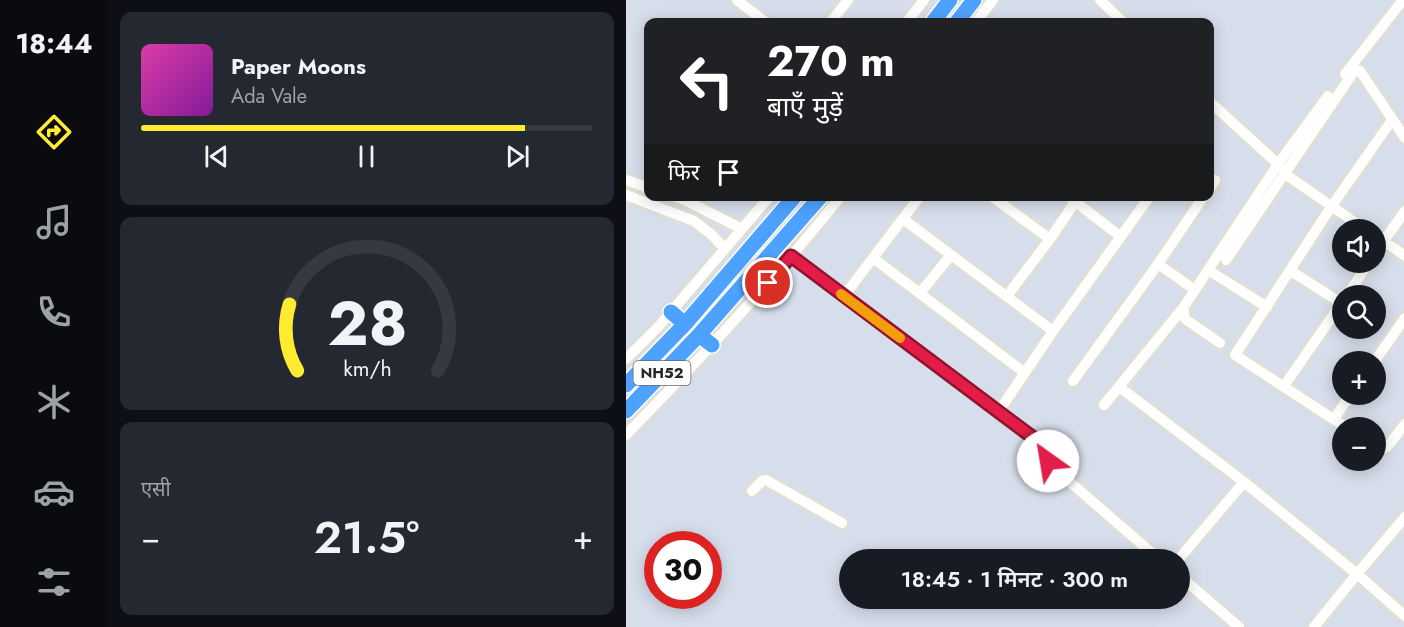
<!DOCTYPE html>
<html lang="hi">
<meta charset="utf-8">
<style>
:root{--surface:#171b24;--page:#242831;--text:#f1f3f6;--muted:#9ea1a6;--line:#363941;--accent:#ffeb30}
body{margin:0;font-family:Jost,"Noto Sans Devanagari",sans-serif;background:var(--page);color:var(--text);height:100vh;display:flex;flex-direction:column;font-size:22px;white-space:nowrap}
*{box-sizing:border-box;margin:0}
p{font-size:20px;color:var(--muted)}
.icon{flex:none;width:33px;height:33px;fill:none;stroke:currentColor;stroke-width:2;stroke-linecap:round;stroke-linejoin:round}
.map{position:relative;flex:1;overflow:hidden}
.panel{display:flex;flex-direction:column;gap:12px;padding:12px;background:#0d0f14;width:518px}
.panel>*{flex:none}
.hud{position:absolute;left:18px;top:18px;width:570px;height:183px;border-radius:12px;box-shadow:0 3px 15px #0003;background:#202124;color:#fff;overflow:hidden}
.controls{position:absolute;left:706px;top:219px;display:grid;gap:12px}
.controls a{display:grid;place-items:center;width:54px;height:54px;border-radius:50%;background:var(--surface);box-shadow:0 3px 15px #0003;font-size:30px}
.speed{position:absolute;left:18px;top:531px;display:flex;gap:12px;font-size:30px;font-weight:700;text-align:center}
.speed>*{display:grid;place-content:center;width:78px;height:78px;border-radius:50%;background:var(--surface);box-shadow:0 3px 15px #0003;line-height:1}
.speed .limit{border:9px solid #d22;background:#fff;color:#111}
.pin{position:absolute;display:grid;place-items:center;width:51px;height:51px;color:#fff;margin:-26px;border:3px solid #fff;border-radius:50%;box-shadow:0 2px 6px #0007}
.me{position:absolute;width:66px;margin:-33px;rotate:328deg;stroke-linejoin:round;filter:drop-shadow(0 0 4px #0008)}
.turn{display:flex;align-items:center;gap:21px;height:126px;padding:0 24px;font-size:27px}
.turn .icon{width:78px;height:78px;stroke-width:2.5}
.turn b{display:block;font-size:42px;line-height:51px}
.then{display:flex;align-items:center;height:57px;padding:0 24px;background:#0003;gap:12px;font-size:22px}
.big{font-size:45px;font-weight:600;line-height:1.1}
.panel .widget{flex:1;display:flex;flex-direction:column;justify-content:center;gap:9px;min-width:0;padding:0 21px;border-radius:12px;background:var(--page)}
.panel .dial{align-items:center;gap:0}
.dial svg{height:156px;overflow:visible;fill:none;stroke:var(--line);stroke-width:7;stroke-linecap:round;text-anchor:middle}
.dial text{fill:var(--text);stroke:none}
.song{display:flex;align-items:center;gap:18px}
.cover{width:72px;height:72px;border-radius:9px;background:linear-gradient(135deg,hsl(320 70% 55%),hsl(290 70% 35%))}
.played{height:6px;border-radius:3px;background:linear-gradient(90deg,var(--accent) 85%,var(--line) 85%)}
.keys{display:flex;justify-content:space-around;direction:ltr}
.heat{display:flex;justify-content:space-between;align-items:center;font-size:33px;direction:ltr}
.trip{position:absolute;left:213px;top:549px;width:351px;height:60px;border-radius:30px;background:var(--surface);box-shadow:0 3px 15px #0003;font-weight:600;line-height:60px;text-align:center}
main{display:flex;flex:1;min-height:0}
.menu{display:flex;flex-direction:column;width:108px;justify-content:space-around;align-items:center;background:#090b0e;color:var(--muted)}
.menu .icon{width:42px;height:42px}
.menu .on{color:var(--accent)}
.menu b{font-size:27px;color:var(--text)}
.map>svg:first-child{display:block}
</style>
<main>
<nav class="menu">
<b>18:44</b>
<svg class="icon on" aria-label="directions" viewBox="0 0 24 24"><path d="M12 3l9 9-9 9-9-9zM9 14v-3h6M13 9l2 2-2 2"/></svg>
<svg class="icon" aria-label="music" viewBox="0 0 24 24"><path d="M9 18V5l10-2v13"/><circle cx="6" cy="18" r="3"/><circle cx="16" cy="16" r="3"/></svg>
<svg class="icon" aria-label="phone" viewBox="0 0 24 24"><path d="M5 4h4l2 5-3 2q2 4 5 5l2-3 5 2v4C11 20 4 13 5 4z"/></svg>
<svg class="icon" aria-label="climate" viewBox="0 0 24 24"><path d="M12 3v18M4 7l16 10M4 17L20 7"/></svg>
<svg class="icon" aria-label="car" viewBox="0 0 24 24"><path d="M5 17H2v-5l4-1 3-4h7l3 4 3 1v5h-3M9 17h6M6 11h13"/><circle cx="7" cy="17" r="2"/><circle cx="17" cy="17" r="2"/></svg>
<svg class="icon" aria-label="filters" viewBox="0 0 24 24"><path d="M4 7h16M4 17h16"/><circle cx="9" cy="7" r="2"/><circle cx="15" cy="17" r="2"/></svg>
</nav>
<section class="panel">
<div class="widget">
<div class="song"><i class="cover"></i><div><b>Paper Moons</b><p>Ada Vale</p></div></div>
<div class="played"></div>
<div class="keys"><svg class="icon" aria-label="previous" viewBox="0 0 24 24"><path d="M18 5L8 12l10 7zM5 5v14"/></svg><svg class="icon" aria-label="pause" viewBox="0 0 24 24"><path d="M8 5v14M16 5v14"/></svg><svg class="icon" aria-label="next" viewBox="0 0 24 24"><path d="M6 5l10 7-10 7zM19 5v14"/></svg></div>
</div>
<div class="widget dial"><svg viewBox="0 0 100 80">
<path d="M14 69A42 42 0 1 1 86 69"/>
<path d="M14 69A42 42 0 0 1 10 35" stroke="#ffeb30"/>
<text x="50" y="56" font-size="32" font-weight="700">28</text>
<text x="50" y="72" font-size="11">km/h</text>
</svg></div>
<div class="widget"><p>एसी</p>
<div class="heat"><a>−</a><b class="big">21.5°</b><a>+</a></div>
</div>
</section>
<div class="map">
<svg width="779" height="627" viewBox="0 0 779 627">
<rect width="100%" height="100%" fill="#d7deeb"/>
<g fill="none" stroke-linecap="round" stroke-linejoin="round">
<g stroke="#e2e0cd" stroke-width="14">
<path id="minor" d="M111 0 139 22
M474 0 497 22
M205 22 222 0
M281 22 298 0
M350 22 367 0
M719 74 777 0
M584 102 652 164 702 96
M0 180 22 188
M584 189 589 180
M0 195 68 221 86 235 99 249
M48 196 61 201 116 229
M365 196 424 239
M442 196 495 237
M277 219 427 331
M750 236 779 256
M750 252 779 211
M165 256 417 445C429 461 416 469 406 481
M247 258 399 373
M600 260 729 70 734 71 779 138
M532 264 578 196
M582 270 641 307
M665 271 715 303
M294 293 325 255
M218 296 294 196
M381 296 424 239 449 202
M721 296 743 262
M594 343 559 319 557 308 652 164 659 174 740 230
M0 359 33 326 144 196
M748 362 779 318
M447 381 532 264 569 290
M658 386 717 301
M496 389 618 482 731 574 779 517
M478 405 557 308
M373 411 427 331 524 196
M708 419 725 394
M721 428 609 355 705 207 766 120
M0 435C75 358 148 280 215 196
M750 448 755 449 761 447 779 424
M430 470 534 560
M126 491 136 481 140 480 216 523
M552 560 618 482
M554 576 613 627
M688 627 731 574 779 616"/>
</g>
<g stroke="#fff" stroke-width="18">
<path id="highway" d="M307 22 324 0
M331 22 348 0
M45 312 59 324
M73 335 86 345
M0 385 59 324 169 196
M0 411 73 335 195 196"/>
</g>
<use href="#minor" stroke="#fff" stroke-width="10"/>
<use href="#highway" stroke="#4ea2ff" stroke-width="15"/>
</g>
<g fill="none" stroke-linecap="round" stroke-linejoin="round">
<g stroke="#92132f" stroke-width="15">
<path id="route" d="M142 283 165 256 417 445 423 453 422 461"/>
</g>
<use href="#route" stroke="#e11d48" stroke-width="10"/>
<path stroke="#f59e0b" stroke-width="10" d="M215 294 274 338"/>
</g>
<g text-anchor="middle" stroke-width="5" stroke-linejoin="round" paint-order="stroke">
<rect fill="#fff" stroke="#686868" stroke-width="1.5" x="7.5" y="361" width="57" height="24" rx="4.5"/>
<g font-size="15" font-weight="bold" fill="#272727">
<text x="36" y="378">NH52</text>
</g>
</g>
</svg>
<div class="controls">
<a><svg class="icon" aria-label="sound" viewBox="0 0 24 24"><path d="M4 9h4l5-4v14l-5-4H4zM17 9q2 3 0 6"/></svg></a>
<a><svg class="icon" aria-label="search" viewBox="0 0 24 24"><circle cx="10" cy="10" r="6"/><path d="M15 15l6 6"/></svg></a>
<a>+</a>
<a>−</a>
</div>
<div class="speed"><div class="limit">30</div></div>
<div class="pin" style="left:142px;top:283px;background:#d93025"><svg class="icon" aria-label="arrive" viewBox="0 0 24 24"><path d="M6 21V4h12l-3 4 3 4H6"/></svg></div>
<svg class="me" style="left:422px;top:461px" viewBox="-20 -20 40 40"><circle r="19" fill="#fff"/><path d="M0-13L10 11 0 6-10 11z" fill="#e11d48"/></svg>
<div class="trip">18:45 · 1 मिनट · 300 m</div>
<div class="hud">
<div class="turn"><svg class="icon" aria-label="left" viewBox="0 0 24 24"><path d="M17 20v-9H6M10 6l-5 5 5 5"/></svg><div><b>270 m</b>बाएँ मुड़ें</div></div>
<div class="then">फिर<svg class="icon" aria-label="arrive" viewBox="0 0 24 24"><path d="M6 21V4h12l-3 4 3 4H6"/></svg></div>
</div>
</div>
</main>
